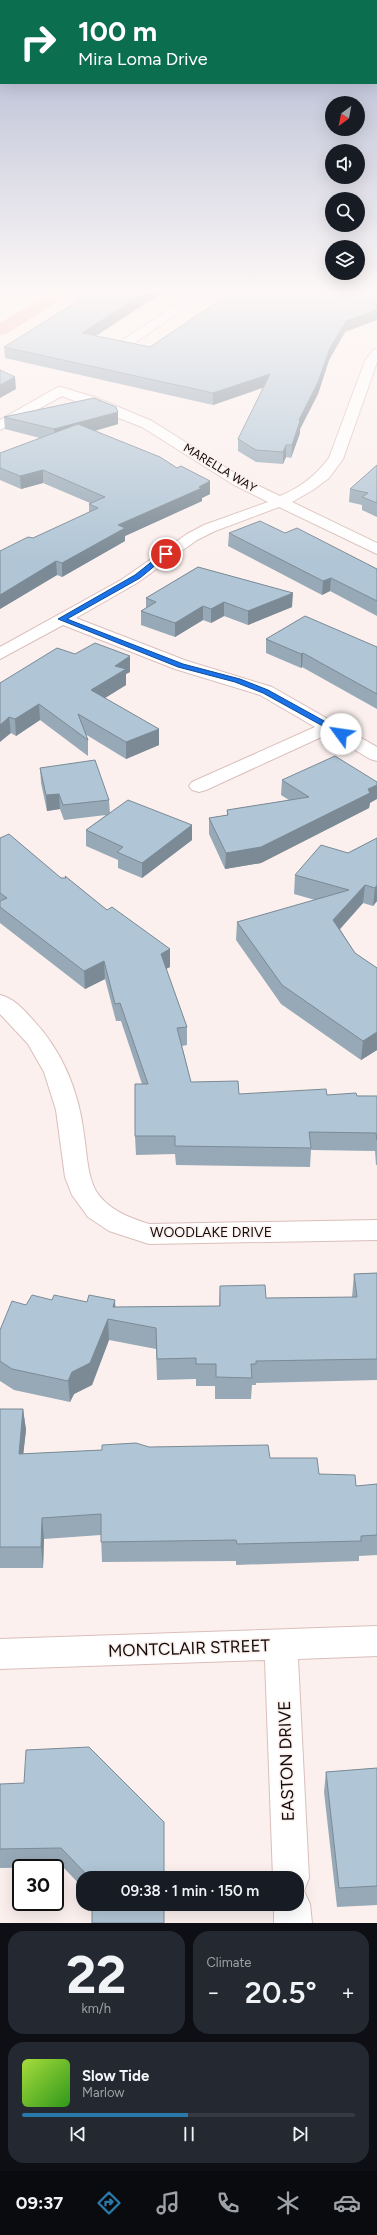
<!DOCTYPE html>
<meta charset="utf-8">
<style>
:root{--surface:#171b24;--page:#242831;--text:#f1f3f6;--muted:#9ea1a6;--line:#363941;--accent:#2979ab}
body{margin:0;font-family:Figtree,sans-serif;background:var(--page);color:var(--text);height:100vh;display:flex;flex-direction:column;font-size:15px;white-space:nowrap}
*{box-sizing:border-box;margin:0}
p{font-size:13px;color:var(--muted)}
.icon{flex:none;width:22px;height:22px;fill:none;stroke:currentColor;stroke-width:2;stroke-linecap:round;stroke-linejoin:round}
.map{position:relative;height:1923px;overflow:hidden}
.drawer{display:flex;flex-direction:column;gap:8px;padding:8px;background:#0d0f14;flex:1}
.drawer>*{flex:none}
.banner{position:absolute;left:0px;top:0px;width:377px;height:84px;box-shadow:0 4px 16px #0002;background:#0b6e4f;color:#fff;overflow:hidden}
.needle{width:26px;rotate:212deg}
.buttons{position:absolute;left:325px;top:96px;display:grid;gap:8px}
.buttons a{display:grid;place-items:center;width:40px;height:40px;border-radius:50%;background:var(--surface);box-shadow:0 4px 16px #0002;font-size:20px}
.speed{position:absolute;left:12px;top:1859px;display:flex;gap:8px;font-size:20px;font-weight:700;text-align:center}
.speed>*{display:grid;place-content:center;width:52px;height:52px;border-radius:50%;background:var(--surface);box-shadow:0 4px 16px #0002;line-height:1}
.speed .limit{border:2px solid #111;border-radius:6px;background:#fff;color:#111}
.pin{position:absolute;display:grid;place-items:center;width:34px;height:34px;color:#fff;margin:-17px;border:2px solid #fff;border-radius:50%;box-shadow:0 1px 4px #0007}
.me{position:absolute;width:44px;margin:-22px;rotate:301deg;stroke-linejoin:round;filter:drop-shadow(0 0 3px #0008)}
.turn{display:flex;align-items:center;gap:14px;height:84px;padding:0 12px;font-size:18px}
.turn .icon{width:52px;height:52px;stroke-width:2.5}
.turn b{display:block;font-size:28px;line-height:34px}
.big{font-size:30px;font-weight:600;line-height:1.1}
.drawer .tile{flex:1;display:flex;flex-direction:column;justify-content:center;gap:6px;min-width:0;padding:0 14px;border-radius:16px;background:var(--page)}
.drawer .dial{align-items:center;gap:0}
.dial b{font-size:52px;line-height:1}
.song{display:flex;align-items:center;gap:12px}
.cover{width:48px;height:48px;border-radius:6px;background:linear-gradient(135deg,hsl(80 70% 55%),hsl(110 70% 35%))}
.played{height:4px;border-radius:2px;background:linear-gradient(90deg,var(--accent) 50%,var(--line) 50%)}
.keys{display:flex;justify-content:space-around;direction:ltr}
.heat{display:flex;justify-content:space-between;align-items:center;font-size:22px;direction:ltr}
.drawer .tiles{flex:1;display:grid;gap:8px;grid-template-columns:1fr 1fr}
.tile:last-child{grid-column:span 2}
.trip{position:absolute;left:76px;top:1871px;width:228px;height:40px;border-radius:16px;background:var(--surface);box-shadow:0 4px 16px #0002;font-weight:600;line-height:40px;text-align:center}
.menu{display:flex;height:64px;justify-content:space-around;align-items:center;background:#090b0e;color:var(--muted)}
.menu .icon{width:28px;height:28px}
.menu .current{color:var(--accent)}
.menu b{font-size:18px;color:var(--text)}
.map>svg:first-child{display:block}
</style>
<div class="map">
<svg width="377" height="1923" viewBox="0 0 377 1923">
<rect width="100%" height="100%" fill="#fbf0ee"/>
<g fill="none" stroke-linecap="round" stroke-linejoin="round">
<path fill="#f5b4aa" fill-rule="evenodd" d="M56 290H76L6 334 0 335V323Z"/>
<g stroke="#dabfbb" stroke-width="2">
<path id="minor" d="M198 290H211L126 349H118L116 346 118 343Z
M377 349V362L343 459 329 478 313 490 292 502 377 543V554L279 507 215 531 197 540 137 583 76 618 187 661 272 687 377 747V761L370 759 328 734 206 790 199 792 192 790 189 786 192 782 315 727 260 695 175 669 63 625 0 659V647L121 580 187 534 204 525 268 502 234 485 142 427 62 396 0 430V420L56 388 61 387 97 398 152 421 244 479 280 496C300 488 316 475 329 458L365 361 373 350Z
M0 995C14 998 24 1010 33 1020 63 1052 79 1092 84 1135 87 1153 87 1175 96 1191 108 1210 130 1218 149 1224L377 1220V1240L149 1244 109 1231 88 1217 72 1195 65 1177 56 1110 44 1072 28 1044 0 1014Z
M377 1626V1656L298 1659 309 1878 304 1891 310 1904 312 1923H274V1904H297V1878H273L265 1660 0 1669V1639Z"/>
</g>
<use href="#minor" fill="#fff" fill-rule="evenodd"/>
</g>
<path fill="#97a9b7" d="M96 290H166L96 336 150 347 345 332 329 360 318 394 300 429V433L291 458 286 457 283 464 256 462 238 451V439L263 388 213 405 5 358 4 347Z
M4 417 118 424 95 431 210 494 202 498V501L125 536V541L62 577 57 575 0 609V551L33 538 89 512V504L90 503 43 483 21 489 0 480V453L40 438 5 429Z
M377 465V517L362 510V505L349 502 350 489Z
M229 533H285L377 569V616L330 591 322 595 228 546Z
M198 567 292 607 248 625 224 616 211 623 203 620 175 637 141 625V611L146 608V598Z
M266 639 377 647V709L302 667 301 668 266 653Z
M75 654 130 656V672L126 674V685L105 698 159 745 126 759 85 734 88 740V756L40 720 16 736 11 733 0 683Z
M40 768 109 800 110 813 192 825V840L142 878 118 868V860L86 846V830L106 815 64 820 60 809 47 811 41 783Z
M282 780 370 803 369 808 261 863 225 869 209 834V818L227 815V810L289 800 281 795Z
M0 838 61 878H65V876L107 910 170 949V967L166 969 187 1027V1045L182 1046 191 1082 239 1094 377 1096V1165H376L375 1151 311 1150 310 1167 176 1165 175 1154 136 1155 135 1136 142 1084 121 1021H116L105 979 85 989 0 923Z
M377 838V901L373 906 363 903 340 929 355 953 377 968V1050L361 1060 281 1004 236 940 237 922 315 900 294 894 295 875 348 853Z
M377 1273V1380L256 1383V1385H252L251 1399H215V1386H196V1379L157 1380 156 1349 109 1340 92 1385 74 1394 70 1402 14 1390 0 1381V1330L26 1305 52 1300 87 1302 115 1307 219 1306 220 1286 266 1298 352 1297 354 1274Z
M0 1409H23L26 1430 23 1454 102 1450 149 1447 270 1458 356 1486 377 1484V1555L359 1556V1561L236 1565V1561L102 1562 101 1535 44 1539 43 1568H0Z
M377 1768V1905L337 1907 324 1792 326 1772Z
M0 1784 164 1822V1878H83V1888L63 1867 0 1868Z"/>
<path fill="#7b8a95" d="M149 290H166L83 344 82 333Z
M377 310V320L345 332 329 360 318 394 300 429V433L291 458 292 445 299 420 330 348 346 321Z
M270 374 269 385 213 405V393Z
M15 377 16 389 0 398V385Z
M118 412V424L55 442 54 429Z
M286 445V457L283 464V452Z
M43 470V483L21 489 20 476Z
M210 481V494L202 498V501L125 536V541L62 577V563L118 525Z
M56 561 57 575 0 609V595Z
M331 578 330 591 322 595 323 581Z
M293 593 292 607 248 625V611Z
M224 602V616L211 623V609Z
M203 606V620L175 637V623Z
M303 653 302 667 301 668V654Z
M130 656V672L126 674V685L92 706 91 690 115 666Z
M39 704 40 720 16 736 15 719Z
M9 717 11 733 0 742V725Z
M159 729V745L126 759V742Z
M377 785V799L370 803 369 808 261 863 225 869 226 853Z
M59 794 60 809 47 811 46 795Z
M192 825V840L142 878V863Z
M365 885 363 903 332 938 333 920Z
M377 885V901L373 906 375 888Z
M170 949V967L161 971V954Z
M104 961 105 979 85 989 84 971Z
M377 1032V1050L361 1060 363 1041Z
M115 1300 116 1321 113 1307Z
M108 1319 109 1340 92 1385 74 1394 70 1402 68 1381 72 1372Z
M23 1409 26 1430 21 1475 19 1454Z
M42 1518 44 1539 43 1568 41 1547Z"/>
<path fill="#b0c5d5" stroke="#7b8a95" d="M96 290H149L82 333 150 347 235 290H361L377 296V310L346 321 330 348 318 382 299 420 300 421 292 445H286L283 452 256 450 238 439 270 374 213 393 4 347Z
M0 370 15 377 0 385Z
M94 398 116 407 118 412 54 429 4 417Z
M78 424 160 457 177 468 181 466 210 481 199 487 202 488 118 525 125 528 62 563 56 561 0 595V551L28 537 33 538 98 508 89 504 105 497 43 470 20 476 0 468V453Z
M377 465V503L362 497 368 493 350 489Z
M260 521 285 533 297 528 377 569V601L331 578 323 581 229 533Z
M198 567 293 593 248 611 224 602 211 609 203 606 175 623 141 611 156 602 146 598Z
M305 616 377 647V694L303 653 301 654 266 639Z
M95 643 130 656 115 666 126 669 91 690 159 729 126 742 78 714 88 740 39 704 15 719 9 717 0 725V683L57 648 75 654Z
M335 756 377 782V785L368 789 370 793 261 847 226 853 209 818 228 815 227 810 309 797 282 780Z
M95 760 109 800 63 805 59 794 46 795 40 768Z
M128 800 192 825 142 863 117 852 123 847 86 830Z
M9 834 61 878H66L65 876 107 910 112 907 170 949 161 954 187 1027 177 1028 191 1082 238 1081 239 1094 326 1089 327 1095 356 1093 357 1096H377V1140L376 1133 309 1132 311 1148 175 1146V1136H135V1084H148L120 1003 115 1004 104 961 84 971 0 907V901L7 898 0 893V838Z
M377 838V885L375 888 365 885 333 920 355 953 377 968V1032L363 1041 282 985 237 922 349 890 295 875 321 845 348 853Z
M377 1273V1359L256 1361V1364H251L252 1378 216 1377V1364H196V1358L157 1359 156 1328 108 1319 90 1363 72 1372 68 1381 12 1369 0 1361V1330L12 1301 26 1305 32 1295 52 1300 54 1295 87 1302 89 1295 115 1300 113 1307 220 1306V1286L265 1285 266 1298 357 1297 354 1274Z
M0 1409H23L19 1454 102 1450V1445L136 1443 149 1447 268 1445 270 1458H317L319 1474 355 1475 356 1486 377 1484V1535L361 1536V1541L237 1544 236 1540 101 1542V1514L42 1518 41 1547H0Z
M89 1747 164 1822V1878H90L61 1848 0 1849V1784L24 1783 26 1750Z
M377 1768V1886L339 1888 326 1772Z
M92 1904H164V1923H92Z"/>
<linearGradient id="sky" x2="0" y2="1"><stop stop-color="#adb4cf"/><stop offset="0.52" stop-color="#fdf8f7"/><stop offset="1" stop-color="#fdf8f7" stop-opacity="0"/></linearGradient>
<rect width="377" height="560" fill="url(#sky)"/>
<path fill="#1a73e8" stroke="#114b97" d="M164 552 169 554 140 578 67 619 183 664 240 679 268 690 344 732V735H339L263 693 235 682 178 667 58 619 135 575Z"/>
<g text-anchor="middle" stroke-width="3" stroke-linejoin="round" paint-order="stroke">
<g font-size="12" fill="#140c0a" stroke="#fbf0ee">
<text transform="translate(220 468) rotate(31)" y="4">MARELLA WAY</text>
</g>
<g font-size="14" fill="#140c0a" stroke="#fbf0ee">
<text x="211" y="1237">WOODLAKE DRIVE</text>
</g>
<g font-size="17" fill="#140c0a" stroke="#fbf0ee">
<text transform="translate(189 1648) rotate(-2)" y="6">MONTCLAIR STREET</text>
<text transform="translate(286 1761) rotate(-92)" y="6">EASTON DRIVE</text>
</g>
</g>
</svg>
<div class="buttons">
<a><svg class="needle" viewBox="-14 -14 28 28"><path d="M0-13l5 13h-10z" fill="#e53935"/><path d="M0 13l5-13h-10z" fill="#9ea1a6"/></svg></a>
<a><svg class="icon" aria-label="sound" viewBox="0 0 24 24"><path d="M4 9h4l5-4v14l-5-4H4zM17 9q2 3 0 6"/></svg></a>
<a><svg class="icon" aria-label="search" viewBox="0 0 24 24"><circle cx="10" cy="10" r="6"/><path d="M15 15l6 6"/></svg></a>
<a><svg class="icon" aria-label="layers" viewBox="0 0 24 24"><path d="M12 4l9 5-9 5-9-5zM3 14l9 5 9-5"/></svg></a>
</div>
<div class="speed"><div class="limit">30</div></div>
<div class="pin" style="left:166px;top:554px;background:#d93025"><svg class="icon" aria-label="arrive" viewBox="0 0 24 24"><path d="M6 21V4h12l-3 4 3 4H6"/></svg></div>
<svg class="me" style="left:341px;top:734px" viewBox="-20 -20 40 40"><circle r="19" fill="#fff"/><path d="M0-13L10 11 0 6-10 11z" fill="#1a73e8"/></svg>
<div class="trip">09:38 · 1 min · 150 m</div>
<div class="banner">
<div class="turn"><svg class="icon" aria-label="right" viewBox="0 0 24 24"><path d="M7 20v-9h11M14 6l5 5-5 5"/></svg><div><b>100 m</b>Mira Loma Drive</div></div>
</div>
</div>
<section class="drawer">
<div class="tiles">
<div class="tile dial"><b>22</b><p>km/h</p></div>
<div class="tile"><p>Climate</p>
<div class="heat"><a>−</a><b class="big">20.5°</b><a>+</a></div>
</div>
<div class="tile">
<div class="song"><i class="cover"></i><div><b>Slow Tide</b><p>Marlow</p></div></div>
<div class="played"></div>
<div class="keys"><svg class="icon" aria-label="previous" viewBox="0 0 24 24"><path d="M18 5L8 12l10 7zM5 5v14"/></svg><svg class="icon" aria-label="pause" viewBox="0 0 24 24"><path d="M8 5v14M16 5v14"/></svg><svg class="icon" aria-label="next" viewBox="0 0 24 24"><path d="M6 5l10 7-10 7zM19 5v14"/></svg></div>
</div>
</div>
</section>
<nav class="menu">
<b>09:37</b>
<svg class="icon current" aria-label="directions" viewBox="0 0 24 24"><path d="M12 3l9 9-9 9-9-9zM9 14v-3h6M13 9l2 2-2 2"/></svg>
<svg class="icon" aria-label="music" viewBox="0 0 24 24"><path d="M9 18V5l10-2v13"/><circle cx="6" cy="18" r="3"/><circle cx="16" cy="16" r="3"/></svg>
<svg class="icon" aria-label="phone" viewBox="0 0 24 24"><path d="M5 4h4l2 5-3 2q2 4 5 5l2-3 5 2v4C11 20 4 13 5 4z"/></svg>
<svg class="icon" aria-label="climate" viewBox="0 0 24 24"><path d="M12 3v18M4 7l16 10M4 17L20 7"/></svg>
<svg class="icon" aria-label="car" viewBox="0 0 24 24"><path d="M5 17H2v-5l4-1 3-4h7l3 4 3 1v5h-3M9 17h6M6 11h13"/><circle cx="7" cy="17" r="2"/><circle cx="17" cy="17" r="2"/></svg>
</nav>
